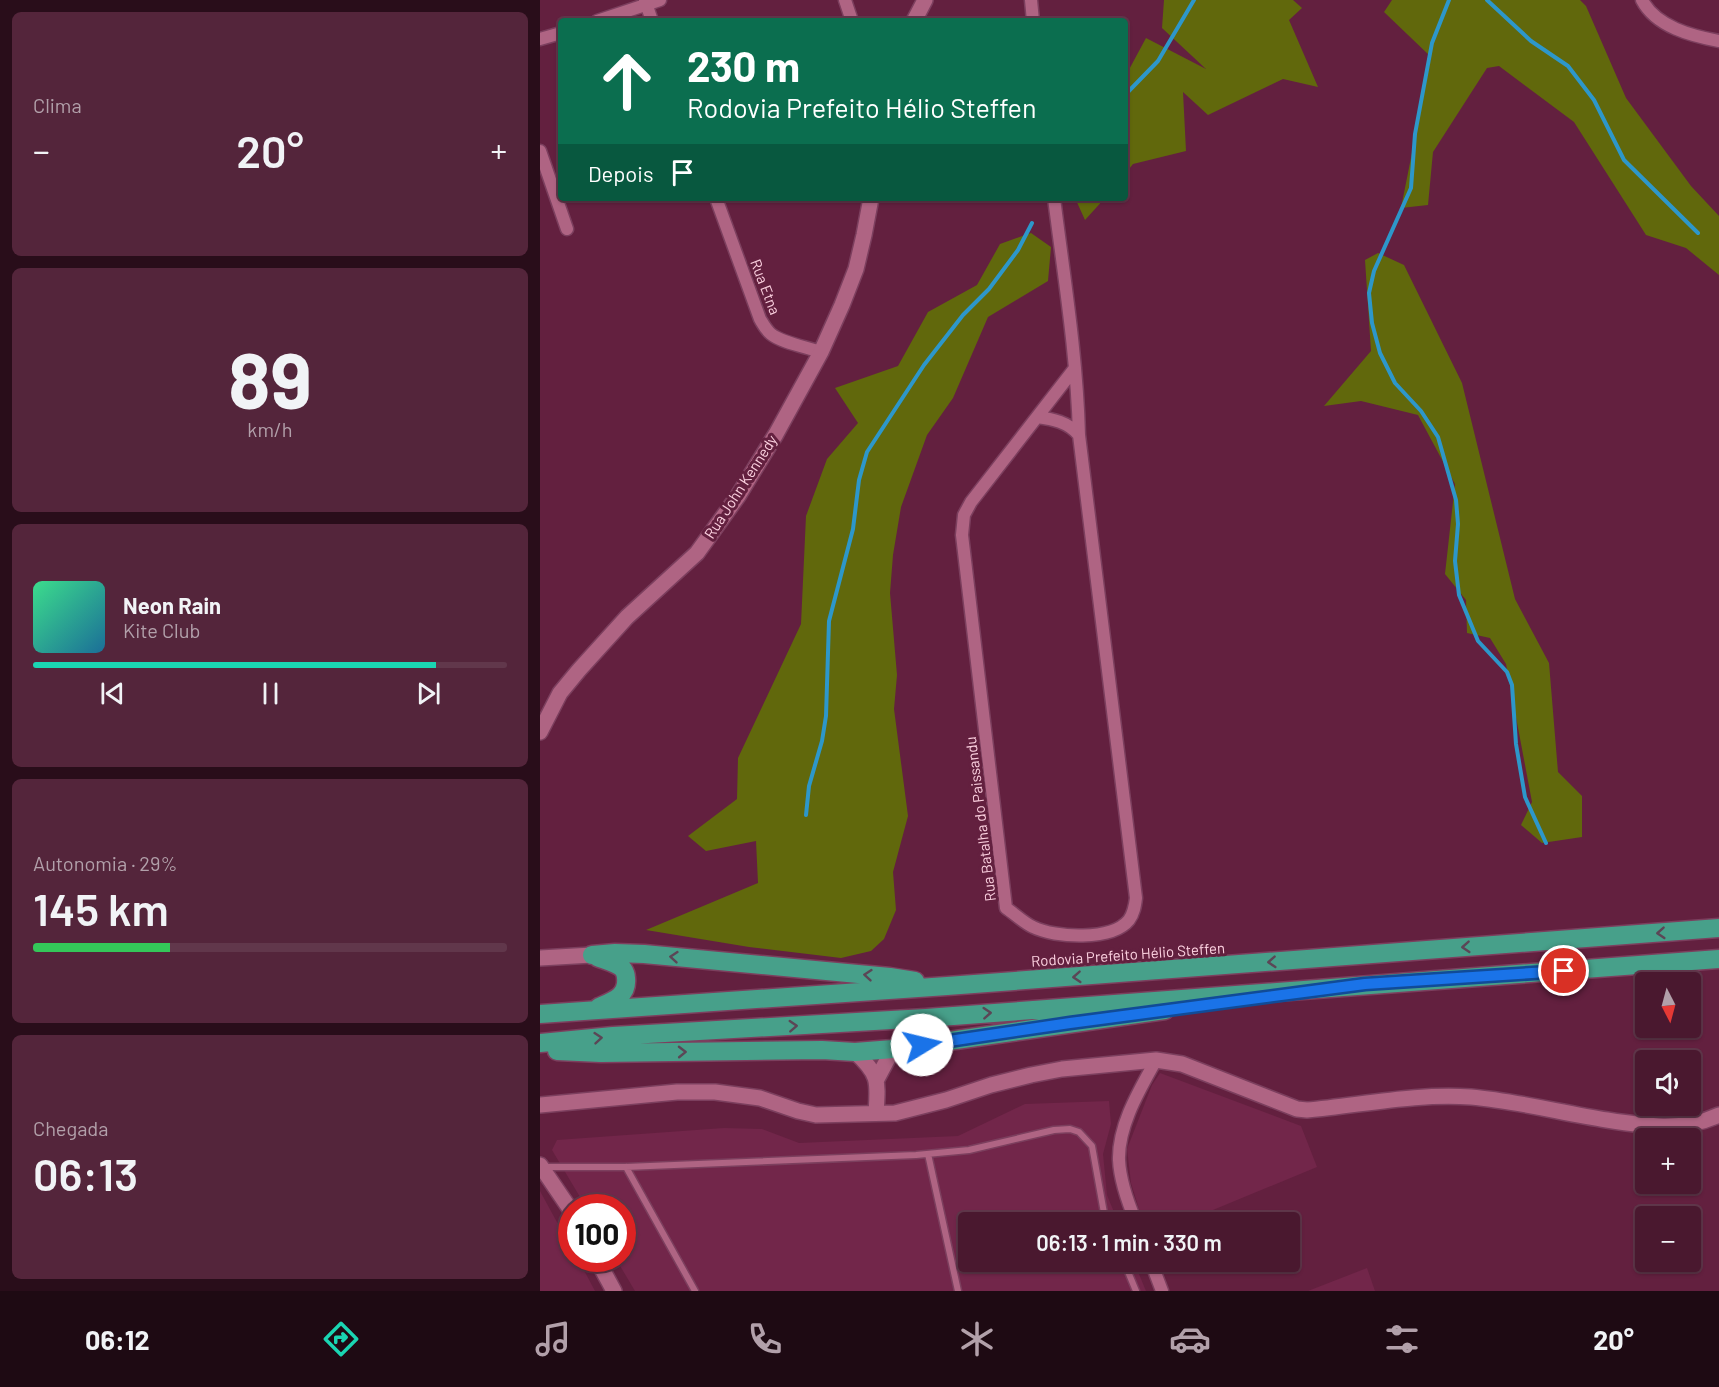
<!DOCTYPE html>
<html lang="pt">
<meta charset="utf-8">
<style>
:root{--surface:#4a182f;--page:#54253b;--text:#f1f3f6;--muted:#b2a0aa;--line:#61374b;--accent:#1ad5b2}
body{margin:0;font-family:Barlow,sans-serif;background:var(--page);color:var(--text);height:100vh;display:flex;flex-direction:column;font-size:22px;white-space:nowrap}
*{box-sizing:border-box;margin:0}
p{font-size:20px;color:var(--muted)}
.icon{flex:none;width:33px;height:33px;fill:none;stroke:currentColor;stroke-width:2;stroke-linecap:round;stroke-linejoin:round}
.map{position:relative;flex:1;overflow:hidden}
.sheet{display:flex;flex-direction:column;gap:12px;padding:12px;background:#290d1a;width:540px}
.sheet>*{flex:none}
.top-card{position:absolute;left:18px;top:18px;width:570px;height:183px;border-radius:6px;box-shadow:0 2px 4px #0004,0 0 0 2px var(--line);background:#0b6e4f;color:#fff;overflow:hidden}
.needle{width:39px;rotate:174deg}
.tools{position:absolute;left:1095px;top:972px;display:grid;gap:12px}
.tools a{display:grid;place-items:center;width:66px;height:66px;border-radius:6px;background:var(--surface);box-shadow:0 2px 4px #0004,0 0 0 2px var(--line);font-size:30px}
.speed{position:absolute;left:18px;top:1194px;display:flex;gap:12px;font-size:30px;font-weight:700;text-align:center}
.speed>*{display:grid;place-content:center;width:78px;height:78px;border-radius:50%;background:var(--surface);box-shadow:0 2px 4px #0004,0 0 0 2px var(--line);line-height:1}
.speed .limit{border:9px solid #d22;background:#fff;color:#111}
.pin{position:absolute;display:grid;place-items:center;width:51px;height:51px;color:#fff;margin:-26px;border:3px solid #fff;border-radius:50%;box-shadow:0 2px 6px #0007}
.me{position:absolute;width:66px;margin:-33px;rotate:81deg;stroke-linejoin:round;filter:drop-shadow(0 0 4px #0008)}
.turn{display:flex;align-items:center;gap:21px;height:126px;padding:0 30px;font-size:27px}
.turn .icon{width:78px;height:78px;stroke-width:2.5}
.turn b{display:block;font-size:42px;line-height:51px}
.then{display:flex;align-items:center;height:57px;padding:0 30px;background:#0003;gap:12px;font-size:22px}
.big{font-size:45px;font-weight:600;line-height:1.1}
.sheet .tile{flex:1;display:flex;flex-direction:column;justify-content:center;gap:9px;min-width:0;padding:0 21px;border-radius:9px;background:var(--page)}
.sheet .dial{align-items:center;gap:0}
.dial b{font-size:78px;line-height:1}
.song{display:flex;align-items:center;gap:18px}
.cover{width:72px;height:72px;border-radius:9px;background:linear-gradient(135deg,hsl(150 70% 55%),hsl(200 70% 35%))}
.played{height:6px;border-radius:3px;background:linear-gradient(90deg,var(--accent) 85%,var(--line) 85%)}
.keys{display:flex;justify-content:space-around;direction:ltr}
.heat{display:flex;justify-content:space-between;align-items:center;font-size:33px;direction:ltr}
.charge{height:9px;border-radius:4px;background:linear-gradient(90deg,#34c759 29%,var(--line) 0)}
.trip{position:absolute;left:418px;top:1212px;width:342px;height:60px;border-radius:6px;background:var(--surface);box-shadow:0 2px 4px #0004,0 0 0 2px var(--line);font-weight:600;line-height:60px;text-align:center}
.tab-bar{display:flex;height:96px;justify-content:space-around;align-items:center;background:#1e0a13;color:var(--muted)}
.tab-bar .icon{width:42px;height:42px}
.tab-bar .on{color:var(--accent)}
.tab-bar b{font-size:27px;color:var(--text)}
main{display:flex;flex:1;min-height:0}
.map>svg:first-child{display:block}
</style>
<main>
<section class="sheet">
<div class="tile"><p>Clima</p>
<div class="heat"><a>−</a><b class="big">20°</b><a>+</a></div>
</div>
<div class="tile dial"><b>89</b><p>km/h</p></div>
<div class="tile">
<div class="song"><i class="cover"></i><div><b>Neon Rain</b><p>Kite Club</p></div></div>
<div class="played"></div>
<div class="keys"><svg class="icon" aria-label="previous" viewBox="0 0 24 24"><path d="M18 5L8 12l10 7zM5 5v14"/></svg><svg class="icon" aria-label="pause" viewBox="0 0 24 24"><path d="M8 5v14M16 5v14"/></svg><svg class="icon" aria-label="next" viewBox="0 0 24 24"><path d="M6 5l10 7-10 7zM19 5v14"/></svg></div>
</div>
<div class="tile"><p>Autonomia · 29%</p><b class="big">145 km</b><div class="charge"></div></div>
<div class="tile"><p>Chegada</p><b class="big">06:13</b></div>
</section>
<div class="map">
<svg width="1179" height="1291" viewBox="0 0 1179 1291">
<rect width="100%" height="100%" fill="#63203f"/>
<path fill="#72264a" d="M620 1073 761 1126 777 1167 644 1222H603L591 1183 587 1149 612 1085Z
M569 1101 571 1124 563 1154 567 1195 578 1222H429V1262H594L606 1291H95L76 1259 82 1258V1208L46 1207 12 1150 17 1140 184 1128 222 1129 259 1143 418 1136 485 1104Z
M0 1191 31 1248 32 1258 38 1259 55 1291H0Z
M827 1268 835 1291H768Z"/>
<path fill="#61680c" d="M624 0H753L762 8 749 20 778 87 743 79 668 115 643 92 646 151 593 164 585 174V77L606 38 666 69 622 28Z
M852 0H1040L1046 6 1086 98 1151 186 1179 216V275L1146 248 1106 235 1034 122 959 66 947 68 893 152 888 205 861 208 891 57 844 12Z
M535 198H565L545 220Z
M491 233 511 247 508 281 448 317 413 398 387 435 361 507 353 555 350 593 357 675 354 709 368 816 353 872 356 910 344 939 331 951 301 958 209 947 106 930 218 883 216 841 166 851 148 836 197 799 198 758 261 624 266 516 287 459 318 423 295 388 358 366 388 312 437 285 460 244Z
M838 253 864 265 922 383 975 599 1009 663 1018 772 1042 796V837L1002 843 981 825 992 802 966 664 950 638 927 633 926 600 905 574 915 484 878 415 821 401 784 406 831 351 825 260Z"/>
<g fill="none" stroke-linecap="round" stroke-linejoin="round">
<path stroke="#2d97ca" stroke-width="4" d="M909 0 892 43 875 134 871 188 834 271 829 293 832 323 840 353 855 383 881 411 898 437 916 500 918 524 915 561 919 595 938 641 967 672 972 685 976 744 985 797 1006 843
M947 0 991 41 1028 66 1054 100 1084 160 1158 233
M585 95 618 61 654 0
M266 815 269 786 282 741 286 716 289 621 313 529 319 480 327 452 384 365 423 315 449 289 478 250 492 223"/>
<g stroke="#7c3f5e" stroke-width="9">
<path id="service" d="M388 1154 418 1291
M3 1167H86L376 1155 429 1150 514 1130 530 1129 539 1132 552 1146 564 1213 568 1222
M86 1167 155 1291
M584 1262 596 1291"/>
</g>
<g stroke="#7c3f5e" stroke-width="15">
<path id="minor" d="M105 0 112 21
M305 0 312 21
M491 0 493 21
M1102 0C1116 27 1152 36 1179 41
M57 21 120 0
M0 39 21 33
M0 151 27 229
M176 198 220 319C223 324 226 330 231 334 242 343 267 347 281 352
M514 198C524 277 537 356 539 435L596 898C595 906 594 913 589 920 572 941 515 938 493 927 484 923 475 914 466 908L422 535 424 515 431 502 535 368
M497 417C513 419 528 422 539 435
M596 1222C588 1203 580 1181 579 1160 578 1125 600 1089 616 1060
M611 1262 622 1291"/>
</g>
<g stroke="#7c3f5e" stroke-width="18">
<path id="tertiary" d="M374 21 385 0
M0 732 20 693 39 670 87 617 157 553 198 496 236 434 281 352 302 305 316 269 324 235 331 198
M0 958 52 955
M315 1052C340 1075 338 1082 336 1113
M337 1079 353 1049
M0 1105 137 1092H175L220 1098 258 1111 276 1115 355 1113 406 1100 451 1085 491 1075 522 1069 616 1060 642 1064 757 1109 767 1110C822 1105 877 1093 931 1097 977 1101 1022 1113 1067 1120 1105 1126 1143 1132 1179 1115
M0 1165 32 1212
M56 1258 74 1291"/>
</g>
<g stroke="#7c3f5e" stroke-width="21">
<path id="motorway" d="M52 955 75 953 104 954 350 977 375 981
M57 957C64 960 77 963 83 969 85 972 86 974 86 978 88 996 73 1001 59 1007
M0 1014 407 986 1179 928
M0 1043 73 1036 386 1018 1179 959
M17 1051 61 1053 282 1050 315 1052 353 1049 625 1010"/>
</g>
<use href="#service" stroke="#af6483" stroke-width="6"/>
<use href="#minor" stroke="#af6483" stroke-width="12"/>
<use href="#tertiary" stroke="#af6483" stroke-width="15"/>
<use href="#motorway" stroke="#47a08a" stroke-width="18"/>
</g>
<defs><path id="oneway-chevron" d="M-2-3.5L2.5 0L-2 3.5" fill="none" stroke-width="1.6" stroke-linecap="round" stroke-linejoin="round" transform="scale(1.5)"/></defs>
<g stroke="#5b4656">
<use href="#oneway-chevron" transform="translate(1121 933) rotate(176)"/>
<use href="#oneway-chevron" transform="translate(926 947) rotate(176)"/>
<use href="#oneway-chevron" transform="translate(134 957) rotate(-175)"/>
<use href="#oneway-chevron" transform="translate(732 962) rotate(176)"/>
<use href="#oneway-chevron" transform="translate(328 975) rotate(-175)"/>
<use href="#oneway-chevron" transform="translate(537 977) rotate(176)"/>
<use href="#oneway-chevron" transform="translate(447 1013) rotate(-4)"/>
<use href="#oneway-chevron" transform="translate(253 1026) rotate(-3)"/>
<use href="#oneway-chevron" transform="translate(58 1038) rotate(-5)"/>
<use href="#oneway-chevron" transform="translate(142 1052) rotate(-1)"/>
</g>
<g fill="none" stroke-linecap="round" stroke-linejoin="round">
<g stroke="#114b97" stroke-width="15">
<path id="route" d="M382 1045 530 1023 825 984 1024 971"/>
</g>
<use href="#route" stroke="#1a73e8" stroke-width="10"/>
</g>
<g text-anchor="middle" stroke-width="6" stroke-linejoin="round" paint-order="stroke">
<g font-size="15" fill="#fcd1e0" stroke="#63203f">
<text transform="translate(225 287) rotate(69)" y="5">Rua Etna</text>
<text transform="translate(201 487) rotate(-57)" y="5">Rua John Kennedy</text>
<text transform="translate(441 819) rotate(-97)" y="5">Rua Batalha do Paissandu</text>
<text transform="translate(588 955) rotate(-4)" y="5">Rodovia Prefeito Hélio Steffen</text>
</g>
</g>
</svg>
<div class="tools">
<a><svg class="needle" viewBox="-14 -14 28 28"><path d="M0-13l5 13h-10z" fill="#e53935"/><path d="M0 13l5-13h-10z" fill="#b2a0aa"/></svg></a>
<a><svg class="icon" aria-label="sound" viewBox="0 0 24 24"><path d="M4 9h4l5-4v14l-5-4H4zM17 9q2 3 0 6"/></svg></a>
<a>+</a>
<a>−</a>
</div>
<div class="speed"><div class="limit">100</div></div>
<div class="pin" style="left:1024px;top:971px;background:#d93025"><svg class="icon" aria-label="arrive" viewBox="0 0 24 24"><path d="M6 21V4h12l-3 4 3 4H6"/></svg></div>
<svg class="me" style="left:382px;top:1045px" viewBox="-20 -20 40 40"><circle r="19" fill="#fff"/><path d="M0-13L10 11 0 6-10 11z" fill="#1a73e8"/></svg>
<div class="trip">06:13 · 1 min · 330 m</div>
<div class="top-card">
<div class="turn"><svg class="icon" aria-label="ahead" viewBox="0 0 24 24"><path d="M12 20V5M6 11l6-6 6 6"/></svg><div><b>230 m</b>Rodovia Prefeito Hélio Steffen</div></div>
<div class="then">Depois<svg class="icon" aria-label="arrive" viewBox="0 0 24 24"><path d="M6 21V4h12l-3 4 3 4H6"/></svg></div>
</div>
</div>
</main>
<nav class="tab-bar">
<b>06:12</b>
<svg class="icon on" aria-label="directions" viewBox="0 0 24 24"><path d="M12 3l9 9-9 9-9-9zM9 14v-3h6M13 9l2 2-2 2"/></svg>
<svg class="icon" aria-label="music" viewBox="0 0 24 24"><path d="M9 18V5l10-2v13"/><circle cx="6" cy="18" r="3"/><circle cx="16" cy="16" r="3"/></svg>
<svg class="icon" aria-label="phone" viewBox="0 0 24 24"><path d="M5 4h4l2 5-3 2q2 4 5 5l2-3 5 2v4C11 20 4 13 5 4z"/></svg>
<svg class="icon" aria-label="climate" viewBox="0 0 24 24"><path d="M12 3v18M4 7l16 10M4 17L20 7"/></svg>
<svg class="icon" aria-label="car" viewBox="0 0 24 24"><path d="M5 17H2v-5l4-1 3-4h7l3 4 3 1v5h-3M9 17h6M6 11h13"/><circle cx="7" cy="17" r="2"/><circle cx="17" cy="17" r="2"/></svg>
<svg class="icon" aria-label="filters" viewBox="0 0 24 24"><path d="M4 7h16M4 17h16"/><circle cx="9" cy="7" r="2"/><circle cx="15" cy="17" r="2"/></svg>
<b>20°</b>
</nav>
